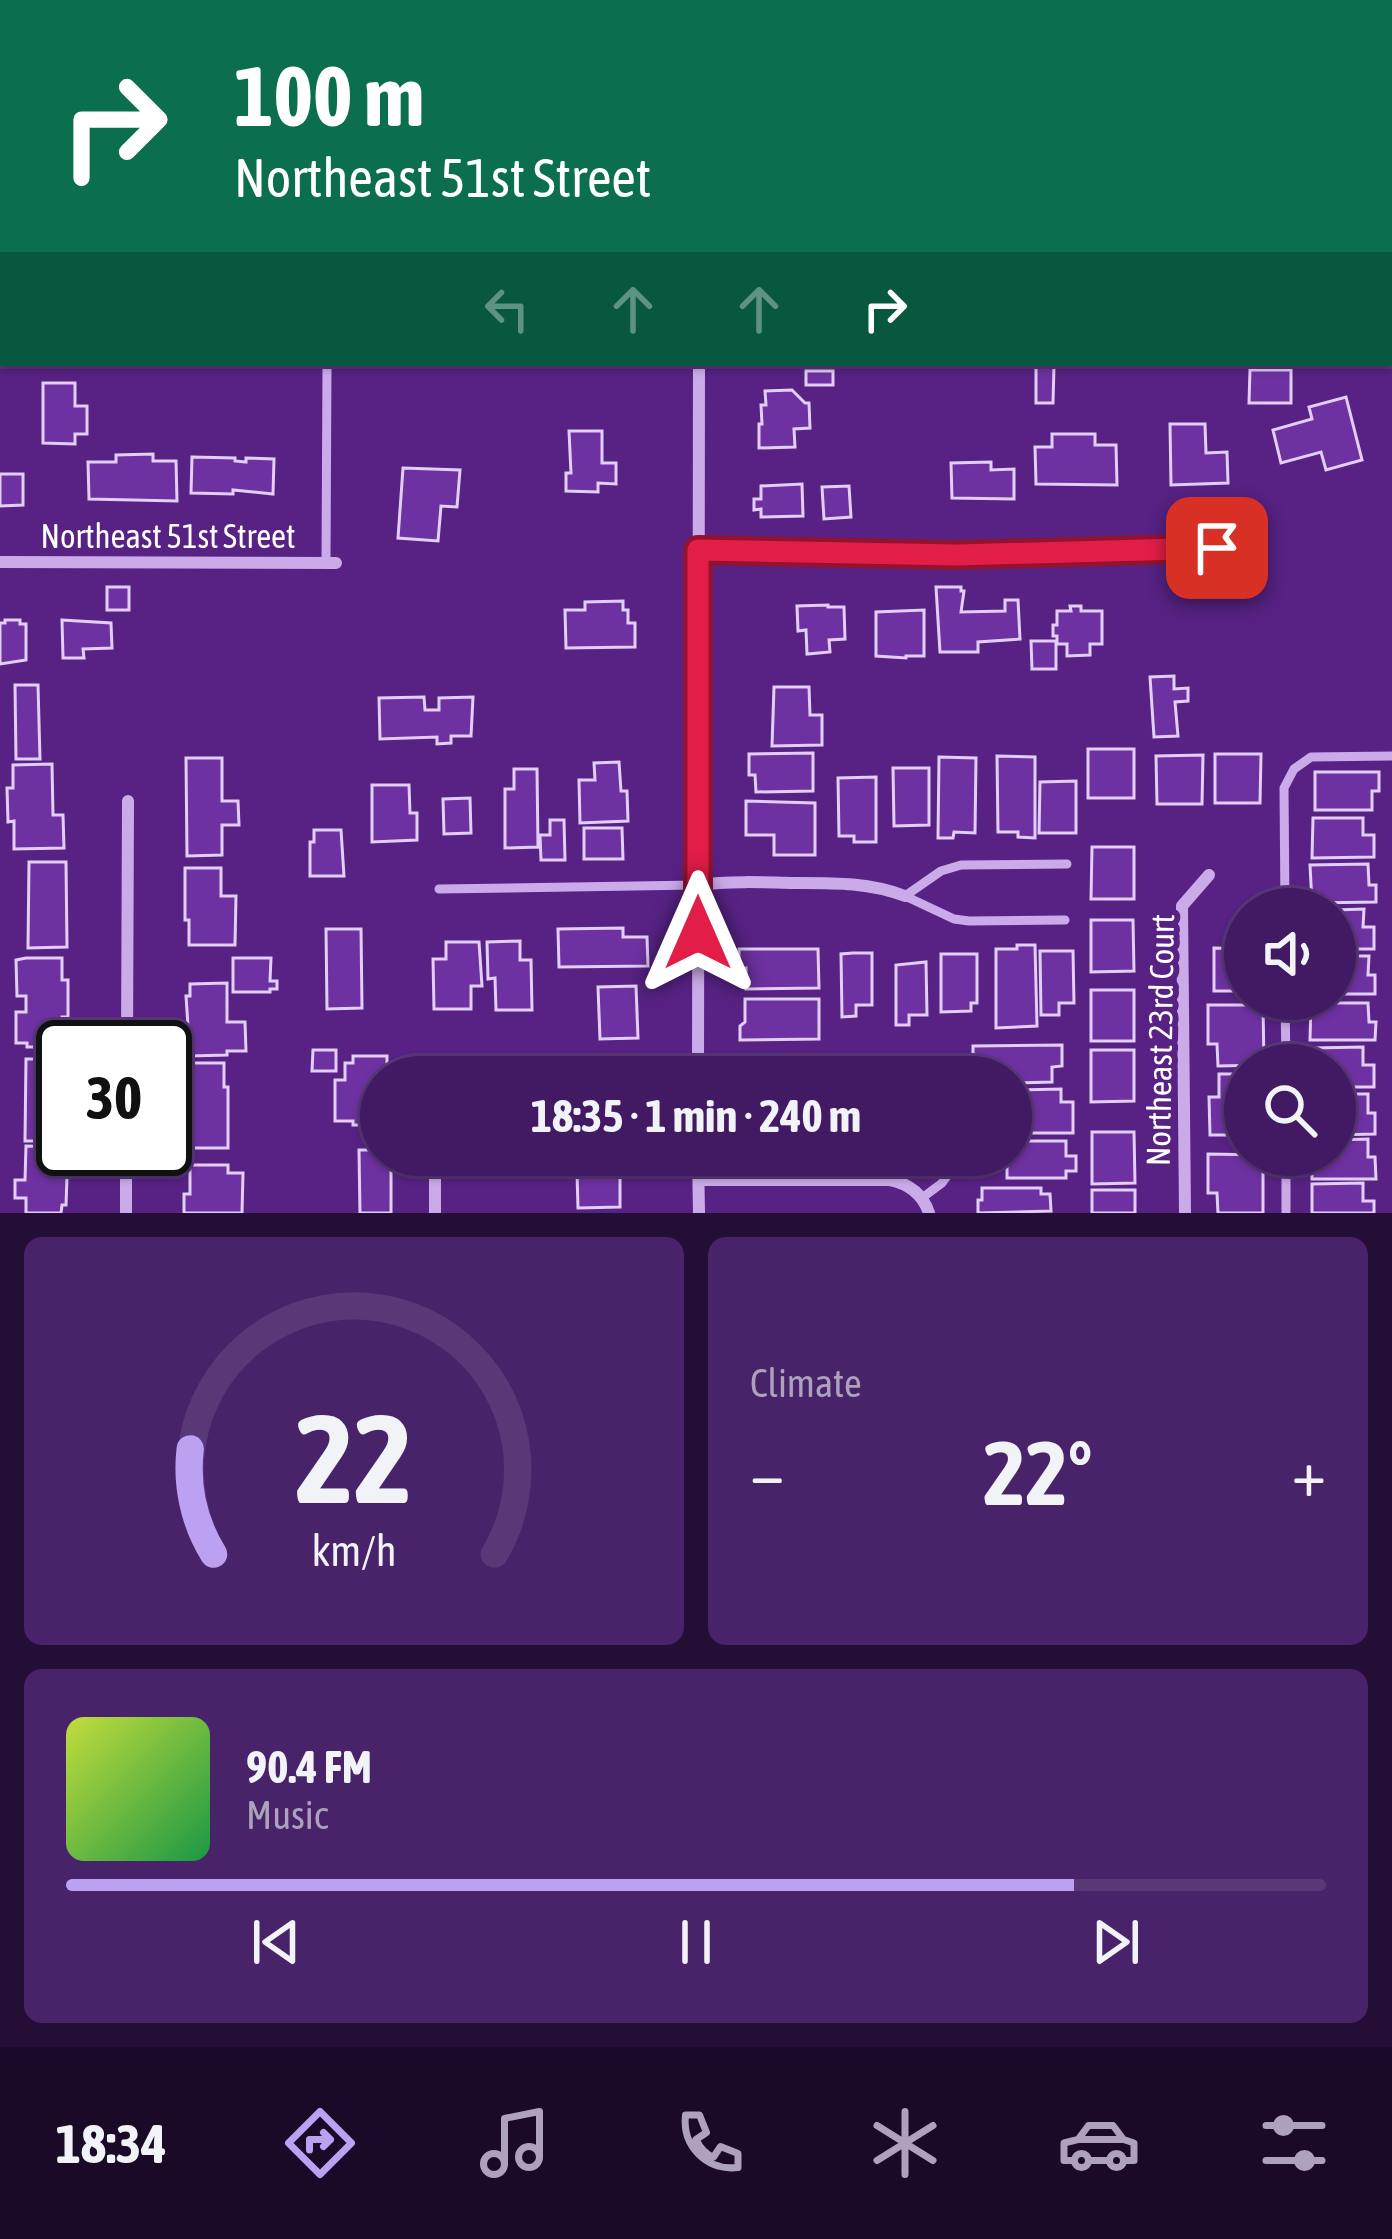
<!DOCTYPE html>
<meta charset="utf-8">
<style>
:root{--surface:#411a63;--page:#482369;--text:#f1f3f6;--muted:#aea1be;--line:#5a3878;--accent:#bca0f2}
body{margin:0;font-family:"Asap Condensed",sans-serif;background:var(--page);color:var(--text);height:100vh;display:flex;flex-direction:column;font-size:45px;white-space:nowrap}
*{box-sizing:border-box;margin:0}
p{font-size:39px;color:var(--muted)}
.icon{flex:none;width:66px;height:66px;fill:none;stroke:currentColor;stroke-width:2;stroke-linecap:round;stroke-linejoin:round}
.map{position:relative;height:1213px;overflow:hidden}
.drawer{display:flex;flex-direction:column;gap:24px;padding:24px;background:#240e36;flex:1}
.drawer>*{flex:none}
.banner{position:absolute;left:0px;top:0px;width:1392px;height:366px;box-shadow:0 3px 9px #0004,0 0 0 3px var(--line);background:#0b6e4f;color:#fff;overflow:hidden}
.fabs{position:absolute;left:1224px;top:888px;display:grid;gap:24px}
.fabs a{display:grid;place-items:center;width:132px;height:132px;border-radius:50%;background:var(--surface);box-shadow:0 3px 9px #0004,0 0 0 3px var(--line);font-size:60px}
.speed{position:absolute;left:36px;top:1020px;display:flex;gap:24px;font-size:60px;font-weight:700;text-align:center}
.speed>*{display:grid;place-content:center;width:156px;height:156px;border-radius:50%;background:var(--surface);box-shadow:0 3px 9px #0004,0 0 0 3px var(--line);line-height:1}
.speed .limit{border:6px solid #111;border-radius:18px;background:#fff;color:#111}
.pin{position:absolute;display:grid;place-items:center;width:102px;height:102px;color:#fff;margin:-51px;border-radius:24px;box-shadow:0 6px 18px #0006}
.me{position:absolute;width:132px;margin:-66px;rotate:0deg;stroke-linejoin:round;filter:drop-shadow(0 0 9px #0008)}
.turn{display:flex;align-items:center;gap:42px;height:252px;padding:0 36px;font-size:54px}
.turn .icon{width:156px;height:156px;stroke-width:2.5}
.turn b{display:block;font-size:84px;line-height:102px}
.lanes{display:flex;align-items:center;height:114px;padding:0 36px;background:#0003;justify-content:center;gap:60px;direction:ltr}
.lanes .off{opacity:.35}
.big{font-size:90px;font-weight:700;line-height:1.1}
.drawer .card{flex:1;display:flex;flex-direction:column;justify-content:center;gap:18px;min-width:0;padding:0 42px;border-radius:18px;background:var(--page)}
.drawer .dial{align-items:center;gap:0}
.dial svg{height:312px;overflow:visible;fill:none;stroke:var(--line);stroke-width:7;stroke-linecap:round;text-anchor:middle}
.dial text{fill:var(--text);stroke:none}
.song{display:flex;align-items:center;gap:36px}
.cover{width:144px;height:144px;border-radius:18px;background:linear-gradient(135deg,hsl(70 70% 55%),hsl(140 70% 35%))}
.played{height:12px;border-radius:6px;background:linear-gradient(90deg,var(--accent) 80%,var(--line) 80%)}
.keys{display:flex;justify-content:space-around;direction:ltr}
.heat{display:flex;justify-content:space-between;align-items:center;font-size:66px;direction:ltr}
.drawer .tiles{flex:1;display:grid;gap:24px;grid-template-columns:1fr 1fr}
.card:last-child{grid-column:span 2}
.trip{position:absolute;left:360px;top:1056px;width:672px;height:120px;border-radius:60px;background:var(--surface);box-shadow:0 3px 9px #0004,0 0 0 3px var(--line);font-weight:700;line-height:120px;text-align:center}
.tabs{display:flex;height:192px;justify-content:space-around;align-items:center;background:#1a0a28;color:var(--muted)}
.tabs .icon{width:84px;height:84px}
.tabs .on{color:var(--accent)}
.tabs b{font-size:54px;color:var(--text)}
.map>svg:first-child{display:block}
</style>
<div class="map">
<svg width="1392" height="1213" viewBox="0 0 1392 1213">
<rect width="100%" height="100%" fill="#572284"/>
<path fill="#6d31a1" stroke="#e3cef7" stroke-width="3" d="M1036 366H1054L1053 403H1036Z
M1250 370H1291V403H1249Z
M806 371H833V385H806Z
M43 383H75V406H87V434H75V444L43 443Z
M792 390 805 403H809L810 428 794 429 795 447 759 448V424H762L761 405H766L765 391Z
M1346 397 1362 460 1326 470 1321 452 1281 463 1273 430 1312 419 1309 407Z
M1170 424H1205L1206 453 1227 452 1228 483 1171 485Z
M569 431H602V463H616V484L598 483V492L566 491V473H571Z
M1052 434H1095V445H1116L1117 485 1036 484 1035 447H1052Z
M153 454V461H176L177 501 89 499 88 462H116V455Z
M192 457 235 458V461L246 462V458L274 459 273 494 233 490V494L191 493Z
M991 462V470L1014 469V499L952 498 951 463Z
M403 468 460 470 457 507 441 506 438 541 398 538Z
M0 474H23V505L0 506Z
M802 484 803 516 761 517V509L754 510V499H761V486Z
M849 486 851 517 824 519 822 487Z
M107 587H129V610H107Z
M936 587H961V591H964L961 612 1005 611V600H1018L1020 639 978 642V652H940Z
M623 601V610H628V623H635V647L566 648 565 610H585V602Z
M828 605V607H844L845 639 829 640 830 652 807 654 806 630 798 631 797 606Z
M1070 606H1081V611H1102V644H1090V655L1067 656V644H1057V636H1053V625H1057V611H1071Z
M924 610V656H906V658L876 656V612Z
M5 620H20V624H26V660L0 664V623H5Z
M62 620 111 623 112 648 83 649 84 658H63Z
M1031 641H1056V669H1032Z
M1174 676V689L1188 688V701L1175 702 1178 736 1154 737 1150 677Z
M15 685H38L40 759H16Z
M774 687H809L810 715H822V745L772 746Z
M424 697 425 710H439V698L473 697 471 736H451V743L437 744V737L380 739 379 698Z
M1088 749H1134V798H1088Z
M813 753V791L756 792 755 775H749V754Z
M1215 754H1261L1260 803H1215Z
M1203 755 1202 804H1157L1156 756Z
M997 756 1035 757V838L1018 837V832H998Z
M939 757 976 758 975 833 954 832 953 838H938Z
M186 758H222V801H238L239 825H222V855L187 856Z
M619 762 621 791H627L628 821 580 823 579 780H595L594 763Z
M52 764 53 815H63L64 848 14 849V821L8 822 7 788H13V765Z
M893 768H929V825L894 826Z
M514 769H537L538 847 505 848V789H514Z
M1315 772H1379V791H1372V810H1315Z
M876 777V842H854V836H839L838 778Z
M1076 781V833H1039L1040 782Z
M372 785H409L410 813H417V840L372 842Z
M470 798 471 833 444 834 443 799Z
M746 801 815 803V855H774V835H746Z
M1313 818H1363V835H1374V857L1312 858Z
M550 820H564L565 860H541L540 835H550Z
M584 828H622L623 859H584Z
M314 830H341L344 876H310V842H314Z
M1092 847H1134V899H1091Z
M29 862H66L67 947 28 948Z
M1368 864 1369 885H1376V902L1312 903 1310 865Z
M185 868H221V896H236L235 945H189V920H185Z
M1364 909 1363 927H1374V949H1335V910Z
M1091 920H1133L1134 971 1091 972Z
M623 928V937H647L648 966 559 967 558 929Z
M326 929H361L362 1008 327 1009Z
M520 941V960H531L532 1010H496L495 978 488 979 487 942Z
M446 942H479L482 986H471V1009H434L433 959H446Z
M1017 945H1035L1037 1026 996 1028V949H1017Z
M1214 948 1245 949V991H1214Z
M739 949H818L819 988 746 989V968H742L739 964Z
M1040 951H1073L1074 1003H1059V1015H1041Z
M853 953H872V1005H856V1016L842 1017 841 954Z
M941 954H977V1003H971V1011L941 1012Z
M1335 956H1369L1368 975H1375V994H1335Z
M26 958H62V980H68V1017H62V1047H27V1043H16V1012H26V996H17L16 960Z
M233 958H271L270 981H277V989H270V992H233Z
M926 962 927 1015H909V1025H896V965Z
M227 983V1022H245L246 1051H227V1055L190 1056 186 996H190V984Z
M636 986 638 1038 600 1039 598 987Z
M1091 990H1134V1041H1091Z
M745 999H819V1039L740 1040V1026L745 1022Z
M1311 1003H1368L1369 1022H1376L1375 1040H1310Z
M1208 1005H1263L1264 1065 1218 1066 1217 1044H1208Z
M1062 1045V1066L1052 1067V1082L1011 1083V1077H984V1060H973V1046Z
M1363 1047V1065H1374V1087H1335V1065H1312V1048Z
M313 1050H336V1071H312Z
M1091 1050H1134V1101L1091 1102Z
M353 1056H387V1077H381V1125H353V1121H335V1080H345V1063H353Z
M464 1056 489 1057 488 1074H463Z
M583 1057 633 1058V1077H583Z
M26 1059H63V1141H25Z
M189 1063H224V1087H228V1148H189L186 1084H189Z
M1219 1074H1245V1135H1210L1209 1097H1219Z
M1061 1089V1102H1073V1133H1011V1090Z
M1335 1094H1368V1113H1375V1134L1335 1135Z
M1092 1132H1134L1135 1183 1092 1184Z
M1368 1139V1157H1375L1376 1179H1312V1155H1335V1140Z
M1011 1141H1066V1156H1076V1171H1066V1178H1007V1167H1001V1155H1011Z
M26 1146 62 1147 61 1177H67L66 1205H62L61 1213H26V1198H15V1180H25Z
M359 1150H381V1155H391V1213H360Z
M1208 1154 1263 1155V1213H1218L1217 1193H1208Z
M190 1165H228V1173H243L242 1213H184V1194H190Z
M603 1172V1176H620V1207L578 1208 577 1173Z
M1363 1183V1201H1374V1213H1312V1184Z
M982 1188H1041V1194H1050L1051 1211 978 1213V1200H982Z
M1092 1190H1135V1213H1092Z"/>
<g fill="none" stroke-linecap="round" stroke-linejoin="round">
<path stroke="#cbaae9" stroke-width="9" d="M14 3V0
M326 563 327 363
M439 889 697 885
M905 896 941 871 961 865 1067 864
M905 896 954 919 969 921 1065 920
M1285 909 1284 788 1294 769 1311 757 1392 756
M1285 999 1286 1065
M966 1066 967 1077
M1286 1155V1213
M922 1198 942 1183 962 1155"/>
<path stroke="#cbaae9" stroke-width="12" d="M700 3V0
M0 17H3
M1389 179H1392
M697 550 957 555 1217 548
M0 562 336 563
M697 885C729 881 760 882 792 883 832 883 868 882 905 896
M127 1047 128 801
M698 1077 699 363
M698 1155 699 1213
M699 1180H890C910 1184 923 1195 929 1213
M126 1213V1149
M435 1213V1155
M1185 1213 1182 906 1209 875"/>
</g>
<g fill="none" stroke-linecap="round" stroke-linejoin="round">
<g stroke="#92132f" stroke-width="30">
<path id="route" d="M698 933V550L957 555 1217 548"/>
</g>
<use href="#route" stroke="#e11d48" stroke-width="21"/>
</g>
<g text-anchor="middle" stroke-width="12" stroke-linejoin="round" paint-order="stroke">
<g font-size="33" fill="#fff" stroke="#572284">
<text x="168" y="548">Northeast 51st Street</text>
<text transform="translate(1160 1040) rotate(-89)" y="12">Northeast 23rd Court</text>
</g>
</g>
</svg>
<div class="fabs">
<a><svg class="icon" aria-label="sound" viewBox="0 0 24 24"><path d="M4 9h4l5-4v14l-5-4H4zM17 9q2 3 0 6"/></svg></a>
<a><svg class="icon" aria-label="search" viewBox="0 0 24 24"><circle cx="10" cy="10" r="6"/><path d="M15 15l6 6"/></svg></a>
</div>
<div class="speed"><div class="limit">30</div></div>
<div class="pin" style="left:1217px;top:548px;background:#d93025"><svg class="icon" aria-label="arrive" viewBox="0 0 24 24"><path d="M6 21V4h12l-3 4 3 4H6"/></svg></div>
<svg class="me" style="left:698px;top:933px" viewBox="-20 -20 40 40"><path d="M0-17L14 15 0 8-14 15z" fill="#e11d48" stroke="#fff" stroke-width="4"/></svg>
<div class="trip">18:35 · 1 min · 240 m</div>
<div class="banner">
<div class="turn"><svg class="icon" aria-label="right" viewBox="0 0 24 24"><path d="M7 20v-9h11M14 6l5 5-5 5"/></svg><div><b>100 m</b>Northeast 51st Street</div></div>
<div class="lanes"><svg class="icon off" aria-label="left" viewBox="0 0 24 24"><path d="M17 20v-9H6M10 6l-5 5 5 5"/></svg><svg class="icon off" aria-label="ahead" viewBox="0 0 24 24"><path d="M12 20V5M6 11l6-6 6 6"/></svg><svg class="icon off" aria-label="ahead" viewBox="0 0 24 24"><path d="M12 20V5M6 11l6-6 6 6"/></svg><svg class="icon" aria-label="right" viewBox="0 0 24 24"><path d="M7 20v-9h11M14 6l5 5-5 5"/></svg></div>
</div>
</div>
<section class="drawer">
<div class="tiles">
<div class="card dial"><svg viewBox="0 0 100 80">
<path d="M14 69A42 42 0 1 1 86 69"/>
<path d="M14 69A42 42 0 0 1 8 42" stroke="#bca0f2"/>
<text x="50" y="56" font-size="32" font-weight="700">22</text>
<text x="50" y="72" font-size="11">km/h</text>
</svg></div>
<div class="card"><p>Climate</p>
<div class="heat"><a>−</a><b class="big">22°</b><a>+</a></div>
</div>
<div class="card">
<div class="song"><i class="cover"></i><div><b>90.4 FM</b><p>Music</p></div></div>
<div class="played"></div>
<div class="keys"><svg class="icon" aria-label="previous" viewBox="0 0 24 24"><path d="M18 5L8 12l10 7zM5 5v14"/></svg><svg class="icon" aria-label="pause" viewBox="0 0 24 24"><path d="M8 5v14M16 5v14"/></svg><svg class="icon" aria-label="next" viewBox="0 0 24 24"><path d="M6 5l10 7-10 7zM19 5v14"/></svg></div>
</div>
</div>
</section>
<nav class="tabs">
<b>18:34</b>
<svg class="icon on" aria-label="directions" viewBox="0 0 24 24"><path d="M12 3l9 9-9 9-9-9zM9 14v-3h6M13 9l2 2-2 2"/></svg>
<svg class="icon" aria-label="music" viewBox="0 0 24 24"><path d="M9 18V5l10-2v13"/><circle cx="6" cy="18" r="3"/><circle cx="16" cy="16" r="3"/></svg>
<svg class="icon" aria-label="phone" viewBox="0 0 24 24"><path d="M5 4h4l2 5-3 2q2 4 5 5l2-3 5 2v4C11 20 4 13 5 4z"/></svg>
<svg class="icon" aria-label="climate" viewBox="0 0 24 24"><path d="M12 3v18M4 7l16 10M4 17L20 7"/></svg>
<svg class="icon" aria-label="car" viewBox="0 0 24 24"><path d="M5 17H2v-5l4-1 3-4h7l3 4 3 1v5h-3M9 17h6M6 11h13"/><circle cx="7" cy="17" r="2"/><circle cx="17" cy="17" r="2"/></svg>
<svg class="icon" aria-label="filters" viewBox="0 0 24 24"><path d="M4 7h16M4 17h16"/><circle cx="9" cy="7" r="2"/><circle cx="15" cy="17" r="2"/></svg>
</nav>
